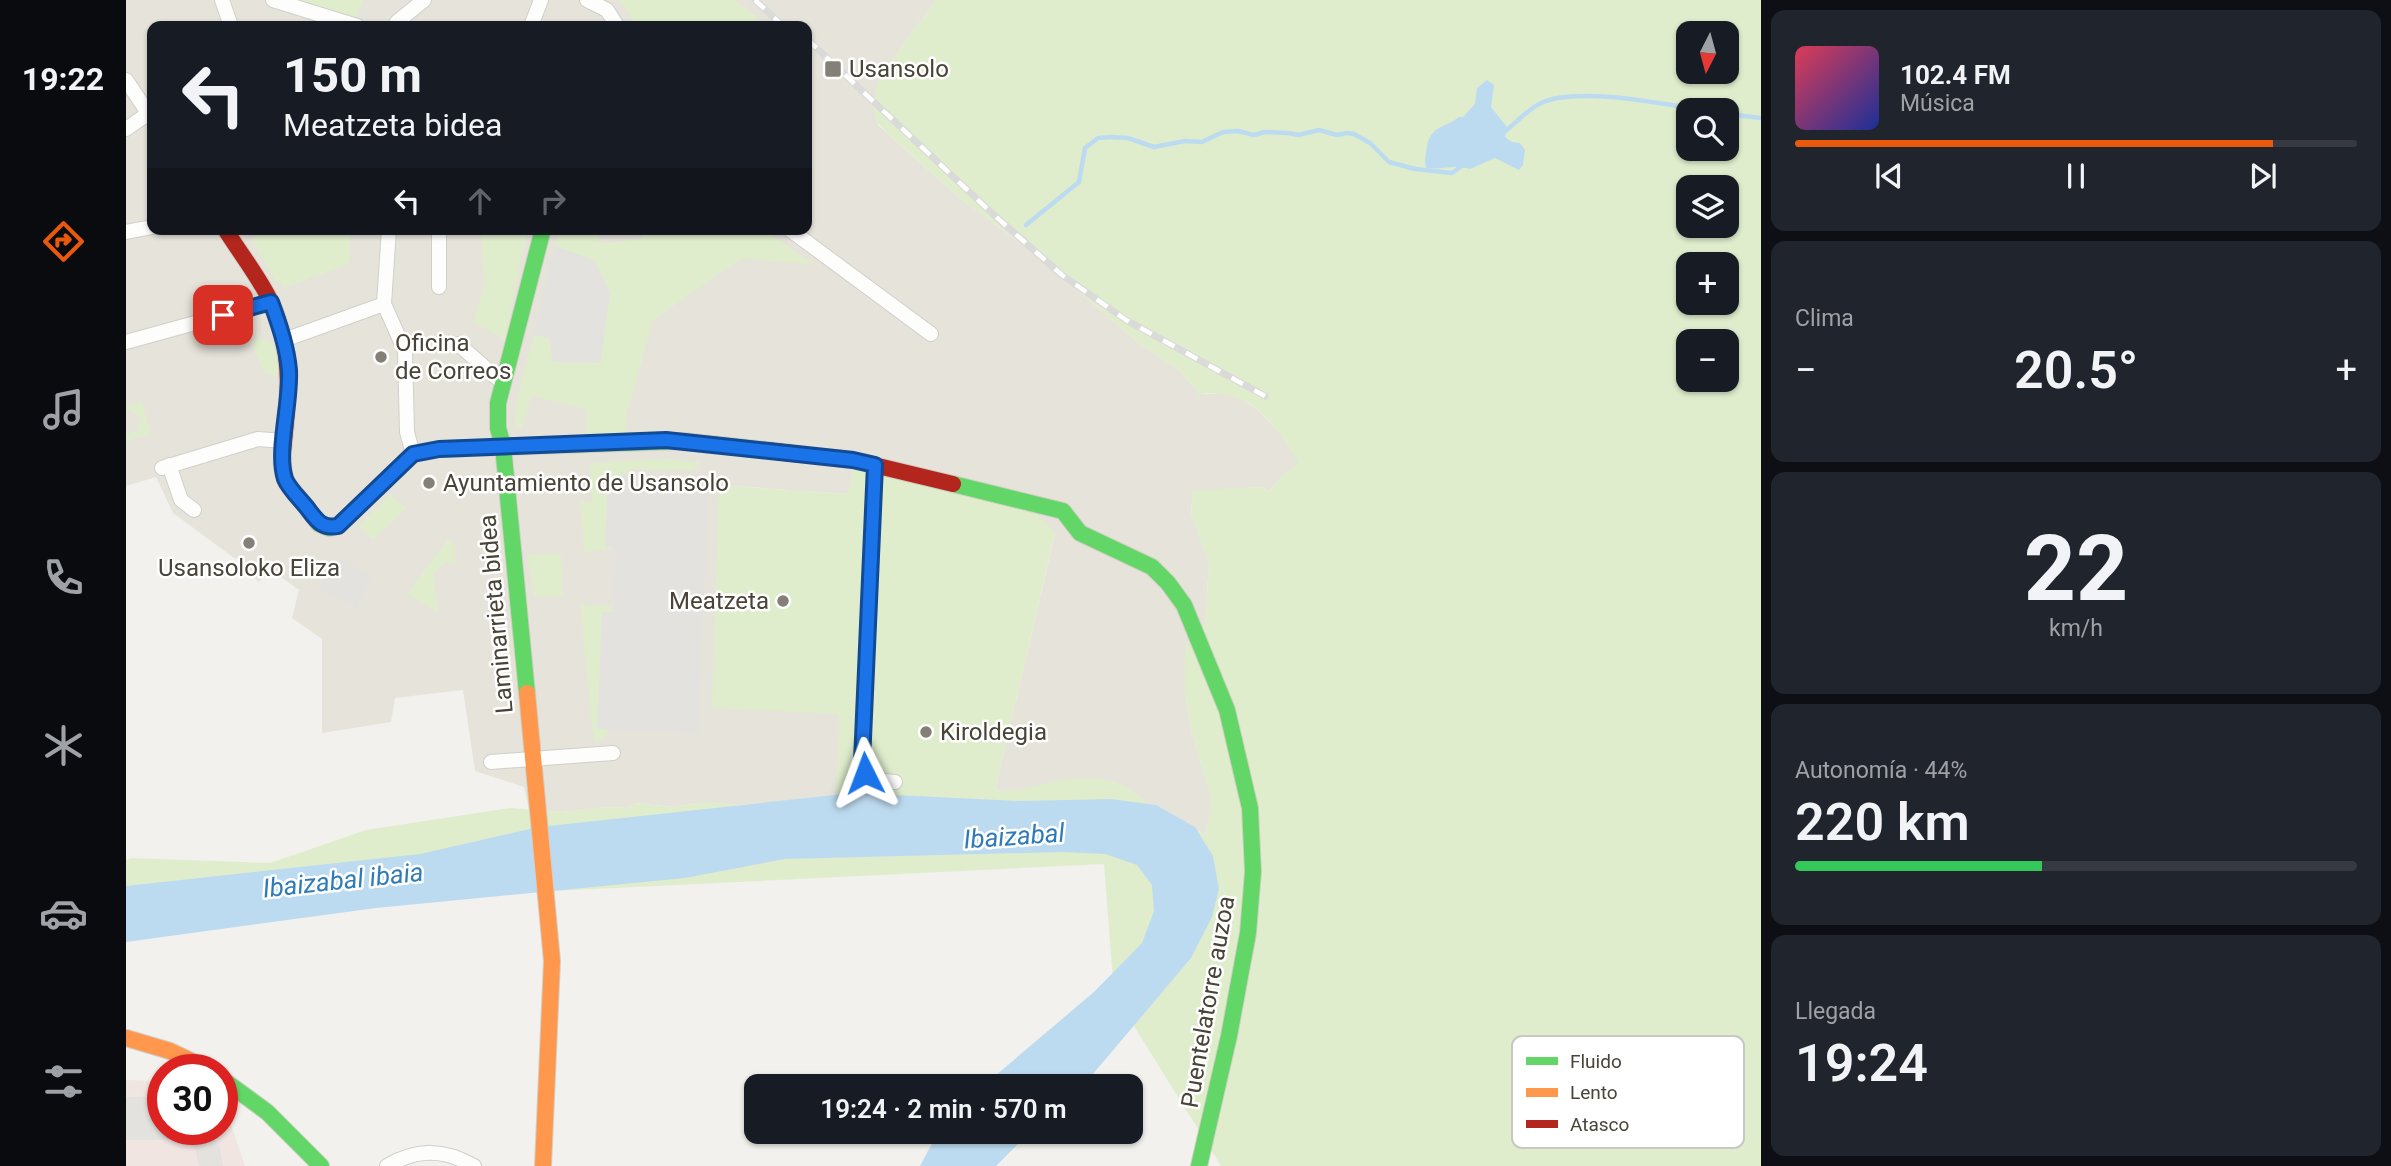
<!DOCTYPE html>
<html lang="es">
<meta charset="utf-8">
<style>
:root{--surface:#171b24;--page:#20242c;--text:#f1f3f6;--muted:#9ea1a6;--line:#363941;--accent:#ea580c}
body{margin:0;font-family:Roboto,sans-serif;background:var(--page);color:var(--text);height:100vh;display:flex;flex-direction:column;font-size:26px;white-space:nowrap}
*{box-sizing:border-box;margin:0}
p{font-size:23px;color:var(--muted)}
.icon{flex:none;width:38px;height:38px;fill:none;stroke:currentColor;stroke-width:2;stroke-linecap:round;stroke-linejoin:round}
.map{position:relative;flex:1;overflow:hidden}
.panel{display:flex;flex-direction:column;gap:10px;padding:10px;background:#0d0f14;width:630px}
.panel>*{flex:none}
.banner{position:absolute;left:21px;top:21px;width:665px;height:214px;border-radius:14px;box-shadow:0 2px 5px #0004;background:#171b24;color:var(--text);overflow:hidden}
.needle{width:46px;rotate:186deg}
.tools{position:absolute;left:1550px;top:21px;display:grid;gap:14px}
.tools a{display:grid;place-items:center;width:63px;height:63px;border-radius:14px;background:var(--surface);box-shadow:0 2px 5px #0004;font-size:35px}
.speed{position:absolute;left:21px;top:1054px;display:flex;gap:14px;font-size:35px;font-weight:700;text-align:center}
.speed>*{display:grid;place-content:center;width:91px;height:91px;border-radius:50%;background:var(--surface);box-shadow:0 2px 5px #0004;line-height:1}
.speed .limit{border:10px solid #d22;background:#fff;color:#111}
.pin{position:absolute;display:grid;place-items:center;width:60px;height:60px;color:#fff;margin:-30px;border-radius:14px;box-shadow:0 4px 10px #0006}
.me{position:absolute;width:77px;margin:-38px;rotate:357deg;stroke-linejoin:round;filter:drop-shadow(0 0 5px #0008)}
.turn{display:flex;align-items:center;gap:24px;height:147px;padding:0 21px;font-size:32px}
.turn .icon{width:91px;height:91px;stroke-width:2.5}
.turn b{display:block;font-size:49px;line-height:60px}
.lanes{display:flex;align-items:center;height:66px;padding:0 21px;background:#0003;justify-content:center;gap:35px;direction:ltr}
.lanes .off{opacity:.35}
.big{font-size:52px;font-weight:600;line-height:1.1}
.panel .card{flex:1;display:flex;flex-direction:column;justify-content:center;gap:10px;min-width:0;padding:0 24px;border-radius:14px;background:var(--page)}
.panel .dial{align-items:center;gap:0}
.dial b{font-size:91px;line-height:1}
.song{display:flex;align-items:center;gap:21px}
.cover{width:84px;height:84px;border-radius:10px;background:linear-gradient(135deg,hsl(350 70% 55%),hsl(230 70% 35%))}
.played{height:7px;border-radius:4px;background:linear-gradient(90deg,var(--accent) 85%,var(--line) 85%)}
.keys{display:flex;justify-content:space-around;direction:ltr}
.heat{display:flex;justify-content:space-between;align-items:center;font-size:38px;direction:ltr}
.charge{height:10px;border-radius:5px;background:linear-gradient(90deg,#34c759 44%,var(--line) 0)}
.trip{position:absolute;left:618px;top:1074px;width:399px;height:70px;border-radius:14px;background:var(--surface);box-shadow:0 2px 5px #0004;font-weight:600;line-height:70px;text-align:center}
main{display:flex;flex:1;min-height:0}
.tabs{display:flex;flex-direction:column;width:126px;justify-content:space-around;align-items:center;background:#090b0e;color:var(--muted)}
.tabs .icon{width:49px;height:49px}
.tabs .current{color:var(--accent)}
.tabs b{font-size:32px;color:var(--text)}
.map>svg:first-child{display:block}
</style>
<main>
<nav class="tabs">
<b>19:22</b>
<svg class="icon current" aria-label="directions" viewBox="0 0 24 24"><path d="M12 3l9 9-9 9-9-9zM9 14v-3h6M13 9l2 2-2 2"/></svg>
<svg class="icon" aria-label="music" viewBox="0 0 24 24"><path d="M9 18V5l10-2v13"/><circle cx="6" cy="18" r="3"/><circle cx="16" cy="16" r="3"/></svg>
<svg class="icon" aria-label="phone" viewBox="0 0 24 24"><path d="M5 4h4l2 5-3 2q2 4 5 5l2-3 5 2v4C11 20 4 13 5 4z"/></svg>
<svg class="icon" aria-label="climate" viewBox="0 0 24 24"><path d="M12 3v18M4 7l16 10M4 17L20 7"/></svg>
<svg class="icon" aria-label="car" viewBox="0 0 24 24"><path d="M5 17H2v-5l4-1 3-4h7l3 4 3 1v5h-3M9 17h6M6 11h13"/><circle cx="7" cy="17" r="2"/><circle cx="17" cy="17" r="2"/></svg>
<svg class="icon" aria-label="filters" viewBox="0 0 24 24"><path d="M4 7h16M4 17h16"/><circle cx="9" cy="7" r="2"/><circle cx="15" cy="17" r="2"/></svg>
</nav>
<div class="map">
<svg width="1635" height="1166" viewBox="0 0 1635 1166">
<rect width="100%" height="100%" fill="#f2f1ed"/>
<path fill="#e6e3da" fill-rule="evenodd" d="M0 0H810L755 75 747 105 752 125 836 200 920 262 1006 338 1054 371 1074 394H1102L1112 397 1132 410 1152 431 1174 464 1158 474 1143 491 1135 487 1067 491 1065 513 1083 563 1079 624 1062 641 1059 651V696L1066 734 1084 793V814L1079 834 953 778 888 792 869 790 929 534 727 468 723 494 594 485 714 714 711 796 613 805 579 802 547 807 510 803 502 808 480 807 435 812 403 810 398 787 349 771 337 690 269 698 265 722 196 733V639L166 618 173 590 147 571 132 582 118 561 108 558 47 513 30 477 0 486ZM26 26H681V229H26Z"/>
<path fill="#f1e5e2" d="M0 1080 37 1081V1129H96V1113L103 1119 119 1166H0Z"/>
<path fill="#dfedcd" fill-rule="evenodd" d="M166 0H237L229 20Z
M493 0H610L640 26H509L505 16Z
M810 0H1635V1166H1095L988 994 978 864 185 903 0 918V860L5 858 144 863 240 830 384 808 435 812 480 807 502 808 510 803 547 807 579 802 613 805 710 796 713 714 586 708 593 485 722 494 727 467 907 509 929 533 869 790C900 793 925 779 954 778 1003 776 1008 797 1044 818 1055 825 1068 829 1079 834L1084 814V793L1066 734 1059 696V651L1062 641 1079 623 1083 563 1065 513 1067 490 1135 487 1143 491 1158 474 1173 464C1147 423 1128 389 1074 394L1054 371 1006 338 920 262 836 200 757 129 750 121 747 105 750 89 755 75ZM1563 33H1601V72H1563ZM1563 110H1601V149H1563ZM1563 187H1601V226H1563ZM1563 264H1601V303H1563ZM1563 341H1601V380H1563Z
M141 229H225L223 264 158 288 154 281 150 282 127 242 126 238Z
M355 229H403L395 257 379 340 347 322 358 286Z
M433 229H473V244L516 239 518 231 523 233 527 229H637L689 265 616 258 527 320 500 417 499 436 459 437 461 410 406 395 396 428H389L390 403 408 335 423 338 469 261 429 246Z
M134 338 146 342 154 367 151 377 138 372 125 342Z
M16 402 25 434 0 441V434L11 432 15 419 7 411 0 410V407Z
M541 459 575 462 567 471 508 469 498 473 491 489H481L480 540H486V549L458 552 454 502 466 501 464 463Z
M264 494 280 508 247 540 233 526Z
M322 539 329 544V563H317L307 576 313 613 281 594Z
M435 553 437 596H408L401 555Z
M454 605 486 606 482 732 476 740 468 741Z"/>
<path fill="#e4e2de" d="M429 246 469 261 484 293 475 363 426 362 423 338 408 335Z
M482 475 583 480 572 733 471 729 476 612H488L490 548 479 547Z
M214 557 247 577 230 608 191 590Z
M0 1097H37V1129H78L86 1134 94 1148 97 1166H73L70 1151 65 1143 56 1140H0Z"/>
<path fill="#bddbf0" d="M1361 80 1368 85 1365 107 1381 127 1379 137 1386 142 1394 143 1399 150 1397 165 1393 170 1369 158 1344 169C1327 164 1318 170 1300 168 1298 159 1300 154 1301 146 1306 124 1318 129 1333 117H1337L1349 104 1351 88Z
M727 793 893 801 985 799 1030 805 1069 827 1087 856 1093 889 1086 917 1065 958 956 1087H856L969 991 1016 943 1028 911 1026 885 1011 865 979 854 936 852 659 859 559 878 250 908 0 942V886L294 854 413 827Z
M812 1132H904L870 1166H794Z"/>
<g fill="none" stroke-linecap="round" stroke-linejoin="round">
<path stroke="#bddbf0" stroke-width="4.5" d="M1601 114 1635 118
M1377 133C1389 124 1402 109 1415 103 1450 86 1537 104 1577 110
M900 225 953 182 959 148 972 138 985 137 1002 138 1028 147 1059 141 1076 142 1097 132 1112 131 1128 135 1139 132 1162 133 1172 135 1193 130 1211 135 1221 133 1228 134 1244 143 1263 162 1289 169 1326 173 1340 163"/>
<g stroke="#d0cfca" stroke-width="16">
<path id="street" d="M96 0 105 26
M147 0 231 26
M461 0 481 10 491 26
M269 26 271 22 298 0
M405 26 415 0
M0 80 26 119
M0 129 26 111
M263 229 258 304 279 351 281 432 287 454
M313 229V287
M663 229 805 334
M0 232 26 227
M158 340 258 304
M0 342 145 302
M332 344 378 384
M43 465 55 500 68 510
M749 465 736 761 739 773 747 780 769 782
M36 468 132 439 158 441
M365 762 487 753
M261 1166C292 1148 318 1149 348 1166"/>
</g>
<g stroke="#d2cec4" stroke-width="18">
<path id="fast" d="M157 468 160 481 193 524 203 528 212 526 287 454 313 449 557 441 640 450
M827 484 937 511 954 533 1026 567 1042 583 1058 605 1101 710 1124 808 1127 872 1122 933 1103 1036 1073 1166
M401 693 377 446 372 428V403L417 229
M96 1079 141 1112 195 1166"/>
</g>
<g stroke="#d2cec4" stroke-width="18">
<path id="slow" d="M401 693 426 961 417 1166
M0 1038 44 1051 82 1069"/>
</g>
<g stroke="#d2cec4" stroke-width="18">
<path id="jam" d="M99 229C114 253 133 277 145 302 169 353 162 407 156 461L157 468
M640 450 727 460 827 484"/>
</g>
<use href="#street" stroke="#fdfdfc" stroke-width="14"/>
<use href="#fast" stroke="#63d668" stroke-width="16"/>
<use href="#slow" stroke="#ff974d" stroke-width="16"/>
<use href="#jam" stroke="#b3261e" stroke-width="16"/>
<g stroke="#dadad9" stroke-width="7">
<path id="rail" d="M629 0 657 26
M681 39 869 216 936 275 1000 320 1139 396"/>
</g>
<use href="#rail" stroke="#fff" stroke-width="4.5" stroke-dasharray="13" stroke-linecap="butt"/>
</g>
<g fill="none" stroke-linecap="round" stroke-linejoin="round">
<g stroke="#114b97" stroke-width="18">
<path id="route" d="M97 315 145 302C153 324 161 347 163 370 165 403 150 451 159 479 163 489 175 500 182 509 191 521 196 529 212 526L287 454 313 449 540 440 727 460 749 465 736 761 739 773"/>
</g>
<use href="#route" stroke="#1a73e8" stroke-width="12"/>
</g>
<g fill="#848077" stroke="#fff" stroke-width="2.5">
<rect x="698" y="60" width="18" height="18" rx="3.5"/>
<circle cx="255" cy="357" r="7"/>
<circle cx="303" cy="483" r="7"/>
<circle cx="123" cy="543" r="7"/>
<circle cx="657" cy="601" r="7"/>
<circle cx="800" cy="732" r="7"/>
</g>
<g text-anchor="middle" stroke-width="5" stroke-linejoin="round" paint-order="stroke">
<g font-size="24" fill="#494338" stroke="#fff" text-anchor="start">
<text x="723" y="77">Usansolo</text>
<text x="269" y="351">Oficina<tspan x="269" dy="28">de Correos</tspan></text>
<text x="317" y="491">Ayuntamiento de Usansolo</text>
<text x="123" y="576" text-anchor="middle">Usansoloko Eliza</text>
<text x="643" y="609" text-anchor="end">Meatzeta</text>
<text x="814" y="740">Kiroldegia</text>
</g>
<g font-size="24" fill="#494338" stroke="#fff">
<text transform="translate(370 614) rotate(-95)" y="8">Laminarrieta bidea</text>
<text transform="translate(1082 1002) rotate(-80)" y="8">Puentelatorre auzoa</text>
</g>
<g font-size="26" font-style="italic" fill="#2e7bb8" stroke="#fff">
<text transform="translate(888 836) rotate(-4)" y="9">Ibaizabal</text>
<text transform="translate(217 880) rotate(-6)" y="9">Ibaizabal ibaia</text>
</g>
</g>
<rect x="1386" y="1036" width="232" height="112" rx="10" fill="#fff" stroke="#c8c7c3" stroke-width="2"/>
<rect x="1400" y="1057" width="32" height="8" fill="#63d668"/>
<rect x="1400" y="1088" width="32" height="9" fill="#ff974d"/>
<rect x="1400" y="1120" width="32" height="8" fill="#b3261e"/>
<g font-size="19" fill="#494338">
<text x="1444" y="1068">Fluido</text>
<text x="1444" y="1099">Lento</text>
<text x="1444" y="1131">Atasco</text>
</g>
</svg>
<div class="tools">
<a><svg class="needle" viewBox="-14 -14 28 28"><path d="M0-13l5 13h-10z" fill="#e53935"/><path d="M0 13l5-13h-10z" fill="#9ea1a6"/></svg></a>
<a><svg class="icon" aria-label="search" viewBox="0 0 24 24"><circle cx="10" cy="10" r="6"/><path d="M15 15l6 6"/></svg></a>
<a><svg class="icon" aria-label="layers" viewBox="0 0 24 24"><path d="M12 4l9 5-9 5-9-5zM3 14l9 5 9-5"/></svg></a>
<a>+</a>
<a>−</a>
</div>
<div class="speed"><div class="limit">30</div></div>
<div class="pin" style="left:97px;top:315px;background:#d93025"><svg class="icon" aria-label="arrive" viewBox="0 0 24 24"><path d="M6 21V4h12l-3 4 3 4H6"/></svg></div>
<svg class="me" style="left:739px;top:773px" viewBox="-20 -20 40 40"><path d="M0-17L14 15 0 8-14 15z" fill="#1a73e8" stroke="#fff" stroke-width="4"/></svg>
<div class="trip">19:24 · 2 min · 570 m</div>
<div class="banner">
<div class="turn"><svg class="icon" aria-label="left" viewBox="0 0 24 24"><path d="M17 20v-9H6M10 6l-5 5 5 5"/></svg><div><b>150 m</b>Meatzeta bidea</div></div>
<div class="lanes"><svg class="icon" aria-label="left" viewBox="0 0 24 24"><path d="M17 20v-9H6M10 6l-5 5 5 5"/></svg><svg class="icon off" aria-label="ahead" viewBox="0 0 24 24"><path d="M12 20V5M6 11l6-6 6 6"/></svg><svg class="icon off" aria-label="right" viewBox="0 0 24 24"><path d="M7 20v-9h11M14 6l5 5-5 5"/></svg></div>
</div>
</div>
<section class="panel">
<div class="card">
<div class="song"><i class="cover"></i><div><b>102.4 FM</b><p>Música</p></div></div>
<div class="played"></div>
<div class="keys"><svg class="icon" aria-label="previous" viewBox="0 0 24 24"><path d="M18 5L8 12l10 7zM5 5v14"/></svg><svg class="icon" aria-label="pause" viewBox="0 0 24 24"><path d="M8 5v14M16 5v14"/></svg><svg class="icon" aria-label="next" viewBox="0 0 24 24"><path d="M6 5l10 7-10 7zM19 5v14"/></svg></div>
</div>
<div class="card"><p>Clima</p>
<div class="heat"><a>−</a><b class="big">20.5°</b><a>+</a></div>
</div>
<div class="card dial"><b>22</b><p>km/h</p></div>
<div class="card"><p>Autonomía · 44%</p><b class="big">220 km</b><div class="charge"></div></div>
<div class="card"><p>Llegada</p><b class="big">19:24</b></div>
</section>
</main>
